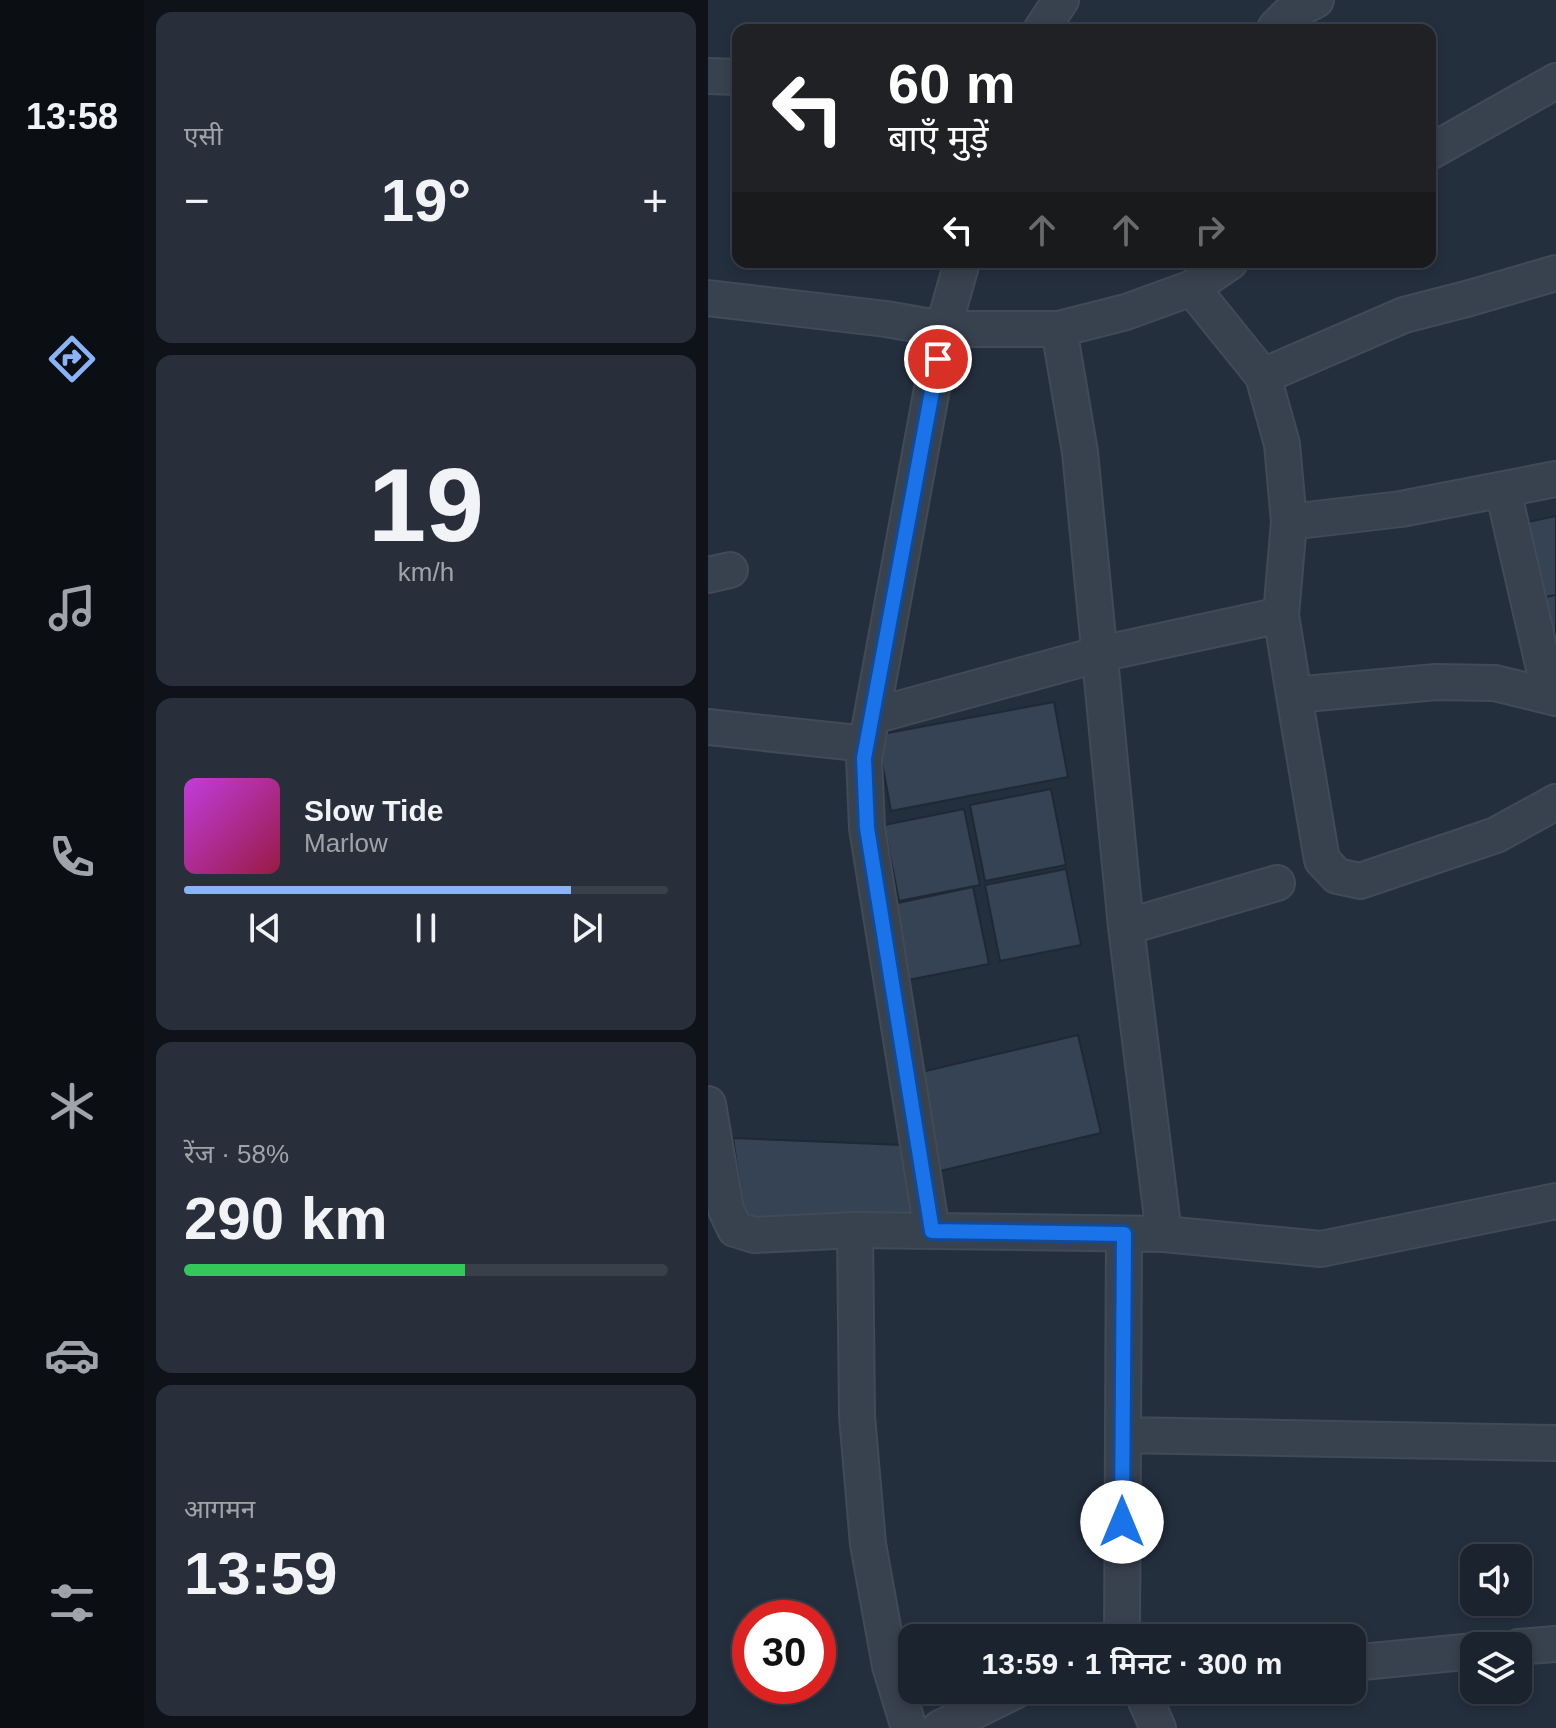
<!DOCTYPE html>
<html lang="hi">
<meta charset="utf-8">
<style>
:root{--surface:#1b232e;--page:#282f3a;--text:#f1f3f6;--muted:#a0a4aa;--line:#39404a;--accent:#8ab4f8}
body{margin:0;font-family:Helvetica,"Noto Sans Devanagari",sans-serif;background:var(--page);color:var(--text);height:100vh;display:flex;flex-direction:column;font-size:30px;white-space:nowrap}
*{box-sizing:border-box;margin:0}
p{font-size:26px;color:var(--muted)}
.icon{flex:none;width:44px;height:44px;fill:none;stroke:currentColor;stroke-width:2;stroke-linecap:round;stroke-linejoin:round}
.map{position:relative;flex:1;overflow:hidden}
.side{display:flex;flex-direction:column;gap:12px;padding:12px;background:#0f1319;width:564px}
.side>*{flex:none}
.banner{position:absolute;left:24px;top:24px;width:704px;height:244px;border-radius:16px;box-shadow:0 4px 12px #0003,0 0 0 2px var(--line);background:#202124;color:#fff;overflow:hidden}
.controls{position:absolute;left:752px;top:1544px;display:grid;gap:16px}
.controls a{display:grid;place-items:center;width:72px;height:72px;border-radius:16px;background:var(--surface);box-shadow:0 4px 12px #0003,0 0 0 2px var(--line);font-size:40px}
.speed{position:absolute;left:24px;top:1600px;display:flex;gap:16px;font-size:40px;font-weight:700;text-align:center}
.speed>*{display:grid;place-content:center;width:104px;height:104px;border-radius:50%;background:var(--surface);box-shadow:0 4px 12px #0003,0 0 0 2px var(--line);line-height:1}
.speed .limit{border:12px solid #d22;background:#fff;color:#111}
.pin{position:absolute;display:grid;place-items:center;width:68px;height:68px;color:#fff;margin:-34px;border:4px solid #fff;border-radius:50%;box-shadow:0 2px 8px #0007}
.me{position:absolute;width:88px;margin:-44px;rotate:0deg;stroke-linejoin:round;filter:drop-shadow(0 0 6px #0008)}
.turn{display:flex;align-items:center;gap:28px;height:168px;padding:0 24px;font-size:36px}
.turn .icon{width:104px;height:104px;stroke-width:2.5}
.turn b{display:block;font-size:56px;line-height:68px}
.lanes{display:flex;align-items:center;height:76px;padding:0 24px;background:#0003;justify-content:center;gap:40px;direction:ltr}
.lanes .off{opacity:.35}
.big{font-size:60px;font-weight:600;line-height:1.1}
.side .card{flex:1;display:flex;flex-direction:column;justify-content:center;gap:12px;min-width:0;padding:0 28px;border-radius:16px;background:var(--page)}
.side .dial{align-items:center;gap:0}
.dial b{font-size:104px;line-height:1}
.song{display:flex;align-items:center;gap:24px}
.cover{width:96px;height:96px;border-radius:12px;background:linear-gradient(135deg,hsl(290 70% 55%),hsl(340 70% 35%))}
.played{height:8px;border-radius:4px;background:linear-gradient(90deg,var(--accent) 80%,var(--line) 80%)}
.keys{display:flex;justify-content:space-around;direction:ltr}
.heat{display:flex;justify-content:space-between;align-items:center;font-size:44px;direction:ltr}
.charge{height:12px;border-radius:6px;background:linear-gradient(90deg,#34c759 58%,var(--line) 0)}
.trip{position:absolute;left:190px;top:1624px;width:468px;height:80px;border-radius:16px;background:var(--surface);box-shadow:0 4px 12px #0003,0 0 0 2px var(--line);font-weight:600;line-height:80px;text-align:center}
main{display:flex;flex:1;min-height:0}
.dock{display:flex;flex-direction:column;width:144px;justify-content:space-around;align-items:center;background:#0b0e12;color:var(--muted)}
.dock .icon{width:56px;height:56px}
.dock .on{color:var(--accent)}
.dock b{font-size:36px;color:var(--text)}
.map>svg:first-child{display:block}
</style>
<main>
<nav class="dock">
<b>13:58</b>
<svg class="icon on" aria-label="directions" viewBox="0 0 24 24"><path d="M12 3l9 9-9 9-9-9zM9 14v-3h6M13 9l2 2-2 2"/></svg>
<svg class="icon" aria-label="music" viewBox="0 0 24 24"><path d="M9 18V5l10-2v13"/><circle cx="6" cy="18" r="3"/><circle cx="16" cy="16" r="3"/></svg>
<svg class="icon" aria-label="phone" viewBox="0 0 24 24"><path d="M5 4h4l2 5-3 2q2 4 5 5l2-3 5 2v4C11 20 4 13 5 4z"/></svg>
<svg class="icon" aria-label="climate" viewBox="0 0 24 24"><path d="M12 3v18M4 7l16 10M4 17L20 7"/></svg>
<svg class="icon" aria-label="car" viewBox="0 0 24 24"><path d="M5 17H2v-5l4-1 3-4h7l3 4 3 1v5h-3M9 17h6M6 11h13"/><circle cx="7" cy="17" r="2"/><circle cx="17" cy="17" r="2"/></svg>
<svg class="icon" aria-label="filters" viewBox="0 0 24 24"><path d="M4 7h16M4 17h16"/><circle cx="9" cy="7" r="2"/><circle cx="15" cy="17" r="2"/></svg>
</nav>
<section class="side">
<div class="card"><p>एसी</p>
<div class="heat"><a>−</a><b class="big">19°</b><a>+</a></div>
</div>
<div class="card dial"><b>19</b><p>km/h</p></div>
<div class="card">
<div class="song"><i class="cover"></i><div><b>Slow Tide</b><p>Marlow</p></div></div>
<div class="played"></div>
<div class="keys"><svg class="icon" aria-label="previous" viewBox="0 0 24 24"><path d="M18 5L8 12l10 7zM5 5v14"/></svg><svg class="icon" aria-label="pause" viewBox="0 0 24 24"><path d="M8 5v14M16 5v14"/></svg><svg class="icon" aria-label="next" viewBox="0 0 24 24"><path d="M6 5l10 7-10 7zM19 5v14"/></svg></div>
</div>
<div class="card"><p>रेंज · 58%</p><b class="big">290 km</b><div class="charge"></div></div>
<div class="card"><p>आगमन</p><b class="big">13:59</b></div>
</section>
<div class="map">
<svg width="848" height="1728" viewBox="0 0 848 1728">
<rect width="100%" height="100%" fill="#242f3e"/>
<path fill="#364354" stroke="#1f2835" stroke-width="2" d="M848 516V595L826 599 810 524Z
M848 595V678L826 599Z
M346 702 360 777 183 811 169 735Z
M343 789 358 865 277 881 262 805Z
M256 809 272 885 191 901 176 825Z
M358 869 373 945 292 961 277 885Z
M265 887 281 964 200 980 185 904Z
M370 1035 393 1133 232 1171 209 1073Z
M25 1138 195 1145 215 1216 38 1229Z"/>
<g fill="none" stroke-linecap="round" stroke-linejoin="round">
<g stroke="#414a57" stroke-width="38">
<path id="minor" d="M333 30 353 0
M569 30 568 27 580 15 608 0
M0 76 30 77
M722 152 848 81
M484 288 555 376 574 444 581 522 573 615 586 695 728 682 787 683 848 698
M0 298 178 319 235 329H351L418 312 484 288 522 262
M351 329 372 452 418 927 456 1234
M555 376 696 315 762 298 848 273
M795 490 842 695
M581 522 693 509 848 479
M0 575 22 570
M586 695 614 860 629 876 652 881 788 835 848 802
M165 716 392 654 573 615
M0 727 159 744
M418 927 569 883
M0 1104 18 1210 27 1229 46 1235 147 1230 456 1234 613 1249 848 1201
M147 1230 149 1416 160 1544 182 1666 201 1728
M224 1231 159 828 156 758 235 329 254 262
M415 1435 848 1443
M414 1638 416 1234
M810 1647 848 1644
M644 1663 766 1651
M433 1690 450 1728
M232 1728 309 1690"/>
</g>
<use href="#minor" stroke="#38414e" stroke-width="34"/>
</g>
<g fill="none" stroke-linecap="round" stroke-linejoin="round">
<g stroke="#114b97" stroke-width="20">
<path id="route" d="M230 359 156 758 159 828 224 1231 416 1234 414 1522"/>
</g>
<use href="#route" stroke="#1a73e8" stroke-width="14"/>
</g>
</svg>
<div class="controls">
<a><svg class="icon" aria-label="sound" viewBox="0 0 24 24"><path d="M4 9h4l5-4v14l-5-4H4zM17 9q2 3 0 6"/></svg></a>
<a><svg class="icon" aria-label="layers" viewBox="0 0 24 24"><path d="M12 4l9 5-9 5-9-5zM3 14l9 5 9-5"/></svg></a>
</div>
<div class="speed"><div class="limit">30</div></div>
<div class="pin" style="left:230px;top:359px;background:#d93025"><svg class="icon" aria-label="arrive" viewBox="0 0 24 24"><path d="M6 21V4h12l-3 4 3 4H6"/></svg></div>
<svg class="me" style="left:414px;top:1522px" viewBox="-20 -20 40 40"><circle r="19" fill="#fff"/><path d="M0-13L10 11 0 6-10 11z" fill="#1a73e8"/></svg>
<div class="trip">13:59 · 1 मिनट · 300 m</div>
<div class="banner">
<div class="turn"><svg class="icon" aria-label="left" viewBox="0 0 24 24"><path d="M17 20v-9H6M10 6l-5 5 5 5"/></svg><div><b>60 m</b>बाएँ मुड़ें</div></div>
<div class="lanes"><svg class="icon" aria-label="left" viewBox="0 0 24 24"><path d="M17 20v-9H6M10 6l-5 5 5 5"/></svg><svg class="icon off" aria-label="ahead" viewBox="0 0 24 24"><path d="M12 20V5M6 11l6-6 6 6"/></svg><svg class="icon off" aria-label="ahead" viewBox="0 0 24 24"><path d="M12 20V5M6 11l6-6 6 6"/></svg><svg class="icon off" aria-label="right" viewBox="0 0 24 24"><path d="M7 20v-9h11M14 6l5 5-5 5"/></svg></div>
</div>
</div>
</main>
